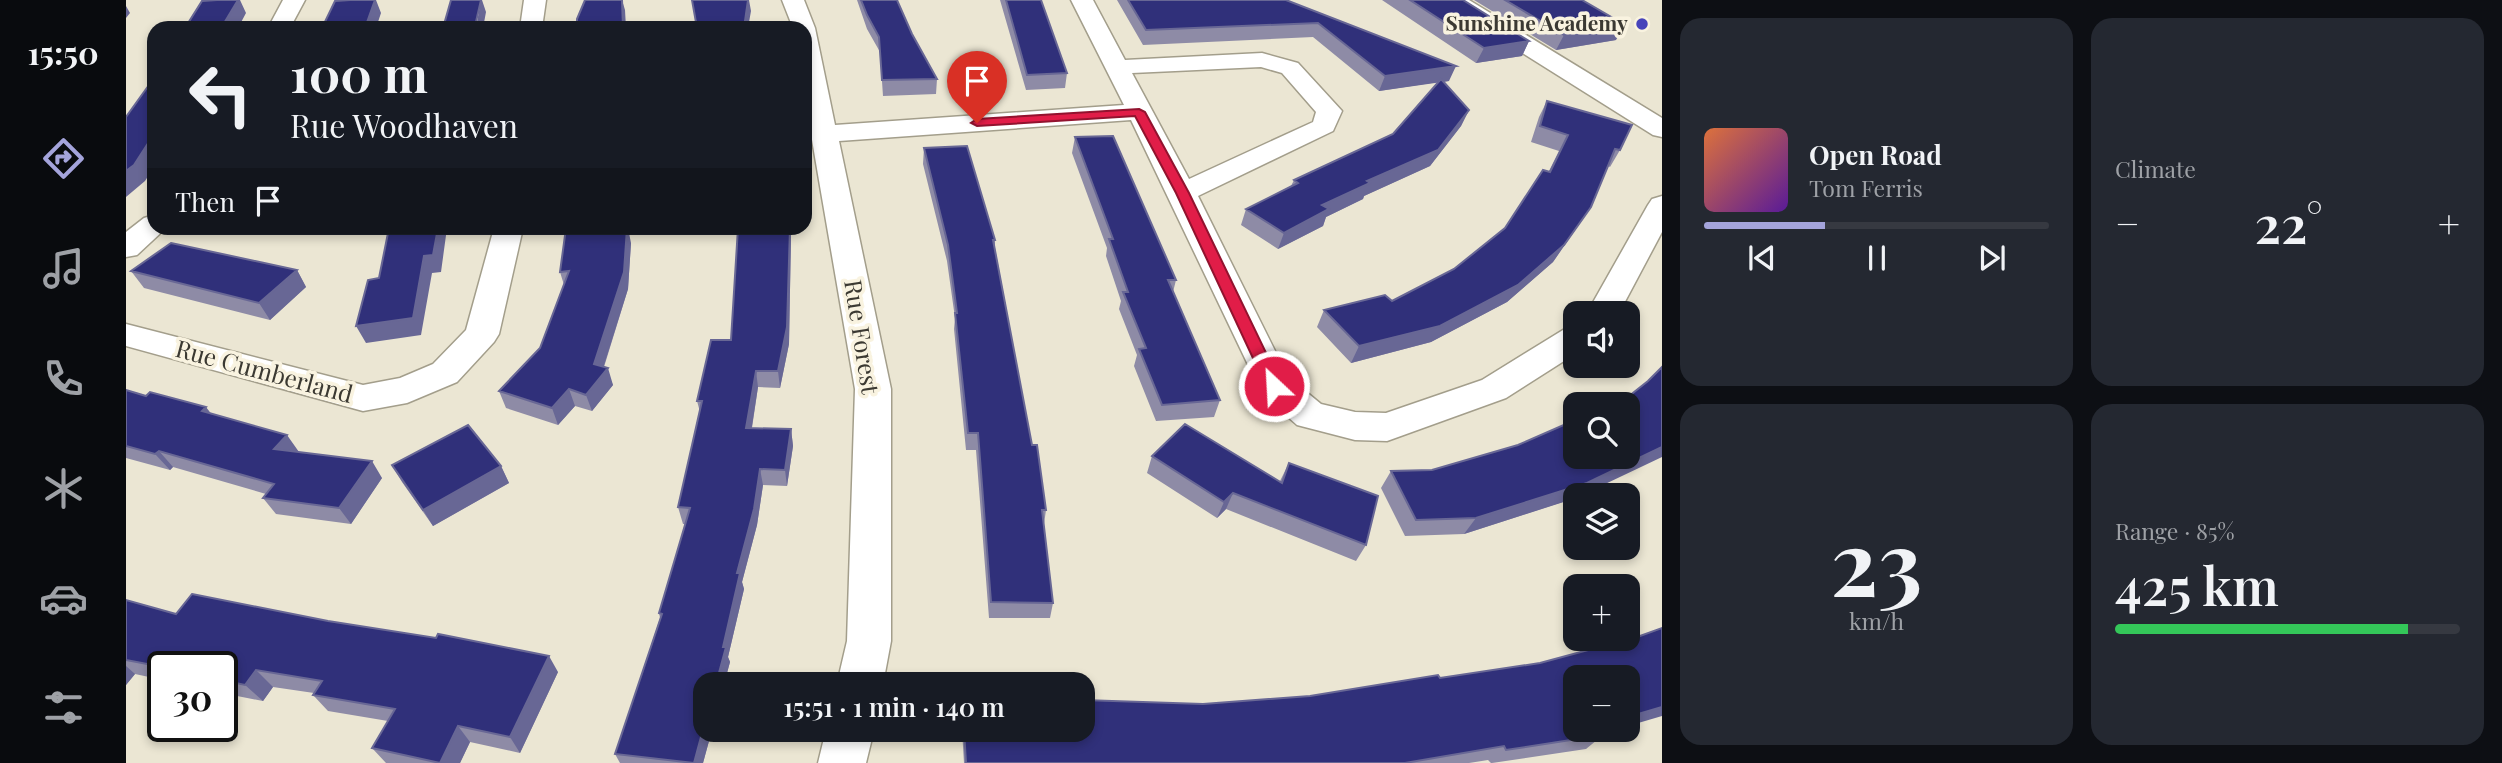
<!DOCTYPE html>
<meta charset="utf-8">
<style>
:root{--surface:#171b24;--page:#242831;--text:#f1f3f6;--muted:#9ea1a6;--line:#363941;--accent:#a4a4db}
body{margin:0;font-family:"Playfair Display",serif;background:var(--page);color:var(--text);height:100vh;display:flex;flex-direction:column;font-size:26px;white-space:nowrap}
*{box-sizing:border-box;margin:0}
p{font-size:23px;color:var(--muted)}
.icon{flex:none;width:38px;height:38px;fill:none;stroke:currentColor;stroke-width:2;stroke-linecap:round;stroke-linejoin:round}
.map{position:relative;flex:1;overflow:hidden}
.sheet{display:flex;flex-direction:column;gap:18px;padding:18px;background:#0d0f14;width:840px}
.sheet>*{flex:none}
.banner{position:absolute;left:21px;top:21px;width:665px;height:214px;border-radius:21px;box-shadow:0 4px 10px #0003;background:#171b24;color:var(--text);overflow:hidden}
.tools{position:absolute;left:1437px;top:301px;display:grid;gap:14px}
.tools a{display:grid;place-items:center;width:77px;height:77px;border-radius:14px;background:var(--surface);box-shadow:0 4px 10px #0003;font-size:35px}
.speed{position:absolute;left:21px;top:651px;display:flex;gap:14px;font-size:35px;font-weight:700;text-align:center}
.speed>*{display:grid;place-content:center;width:91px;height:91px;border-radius:50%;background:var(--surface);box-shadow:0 4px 10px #0003;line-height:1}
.speed .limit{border:4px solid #111;border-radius:10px;background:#fff;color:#111}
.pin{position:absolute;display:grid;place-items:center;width:60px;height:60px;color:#fff;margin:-72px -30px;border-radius:50% 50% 50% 0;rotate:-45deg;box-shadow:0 0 7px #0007}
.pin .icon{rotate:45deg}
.me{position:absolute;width:77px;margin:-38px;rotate:335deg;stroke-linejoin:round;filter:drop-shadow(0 0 5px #0008)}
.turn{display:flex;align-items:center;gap:24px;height:147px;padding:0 28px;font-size:32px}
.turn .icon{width:91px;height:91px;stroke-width:2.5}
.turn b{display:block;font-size:49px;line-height:60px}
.then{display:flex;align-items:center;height:66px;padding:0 28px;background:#0003;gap:14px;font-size:26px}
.big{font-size:52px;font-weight:600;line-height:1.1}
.sheet .widget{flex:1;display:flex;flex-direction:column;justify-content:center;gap:10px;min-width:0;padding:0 24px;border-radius:21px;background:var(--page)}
.sheet .dial{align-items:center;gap:0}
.dial b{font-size:91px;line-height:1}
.song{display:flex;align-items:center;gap:21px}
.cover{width:84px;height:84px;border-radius:10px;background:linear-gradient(135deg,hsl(20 70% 55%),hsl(270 70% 35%))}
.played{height:7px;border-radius:4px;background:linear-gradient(90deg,var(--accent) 35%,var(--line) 35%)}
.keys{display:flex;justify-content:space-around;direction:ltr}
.heat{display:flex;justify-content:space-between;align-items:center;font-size:38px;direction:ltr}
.charge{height:10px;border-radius:5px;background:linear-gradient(90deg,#34c759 85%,var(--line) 0)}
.sheet .tiles{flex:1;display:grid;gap:18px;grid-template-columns:repeat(2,1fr)}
.trip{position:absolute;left:567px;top:672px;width:402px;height:70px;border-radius:21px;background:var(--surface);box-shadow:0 4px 10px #0003;font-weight:600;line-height:70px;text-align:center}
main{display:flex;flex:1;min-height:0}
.menu{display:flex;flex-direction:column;width:126px;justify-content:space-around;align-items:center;background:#090b0e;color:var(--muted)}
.menu .icon{width:49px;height:49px}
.menu .current{color:var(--accent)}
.menu b{font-size:32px;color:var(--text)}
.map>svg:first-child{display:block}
</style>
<main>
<nav class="menu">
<b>15:50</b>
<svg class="icon current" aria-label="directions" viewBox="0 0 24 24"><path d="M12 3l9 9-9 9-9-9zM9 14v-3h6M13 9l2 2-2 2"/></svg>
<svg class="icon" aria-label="music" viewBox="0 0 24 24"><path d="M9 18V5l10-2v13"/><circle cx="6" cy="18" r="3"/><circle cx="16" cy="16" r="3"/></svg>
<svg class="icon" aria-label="phone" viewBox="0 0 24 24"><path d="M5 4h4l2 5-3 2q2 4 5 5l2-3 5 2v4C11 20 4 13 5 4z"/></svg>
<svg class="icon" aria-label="climate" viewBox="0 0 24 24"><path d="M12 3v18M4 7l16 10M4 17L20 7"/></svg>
<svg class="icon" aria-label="car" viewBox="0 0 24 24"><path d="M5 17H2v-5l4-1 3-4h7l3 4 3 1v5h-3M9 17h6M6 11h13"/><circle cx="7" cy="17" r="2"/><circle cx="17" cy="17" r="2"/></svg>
<svg class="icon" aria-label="filters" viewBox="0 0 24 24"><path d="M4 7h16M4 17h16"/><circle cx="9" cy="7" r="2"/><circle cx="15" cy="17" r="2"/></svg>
</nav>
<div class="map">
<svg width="1536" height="763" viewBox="0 0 1536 763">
<rect width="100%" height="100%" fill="#ebe6d3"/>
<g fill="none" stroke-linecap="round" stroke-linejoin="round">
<g stroke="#a39e8b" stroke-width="3">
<path id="minor" d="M157 0H179L164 28H142Z
M398 0H420L416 28H394Z
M656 0H678L689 28 709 125 998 105 945 0H967L999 60 1136 53 1172 63 1216 111 1207 131 1072 196 1162 377 1195 404 1229 412 1260 413 1356 380 1437 330 1449 327V354L1380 398 1261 441 1229 440 1171 425 1136 394 1005 120 713 141 765 389V641L757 684H711L721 641 729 389 679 99V28H667ZM1135 67 1156 73 1190 112 1187 122 1063 179 1006 73Z
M1317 0H1343L1536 118V137L1527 135 1320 5Z
M1536 196V232L1493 313H1461L1522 205 1526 199Z
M28 215V228H40L11 255 0 257V232L18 218Z
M368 228H397L373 334 368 342 331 382 281 403 237 411 0 346V324L237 385 274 378 307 364 340 330Z
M700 730H748L740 763H692Z"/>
</g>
<use href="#minor" fill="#fff" fill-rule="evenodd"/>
</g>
<path fill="#8e8ba6" d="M731 0H771L786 34 811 79 810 94 757 96 754 52 741 29Z
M874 0H915L941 73 939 88 900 90Z
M991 0H1160L1323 81 1317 82 1343 110 1335 126 1304 166 1238 196 1237 199 1200 217 1197 226 1152 249 1115 225 1120 209 1165 186 1168 180 1267 134 1312 82 1253 91 1187 37 1017 45Z
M1256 0H1337L1403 41 1396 56 1350 63Z
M1348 0H1456L1490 40 1430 50Z
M1421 101 1494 150 1484 167 1482 166 1465 207 1427 262 1381 302 1305 342 1225 363 1191 327 1198 310 1266 301 1328 269 1379 228 1423 171 1433 151 1405 142 1413 117Z
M949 137 1050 280 1047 292 1094 400 1088 417 1030 421 1008 366 1011 355 993 309 995 301 980 256 981 248 946 153Z
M798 148 869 240V248L906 445 920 510 918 524 927 603 924 618H863L850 450H840L828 329 829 318 821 261 797 164Z
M606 228H665V236L663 344 654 388 632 387 626 428 665 429 667 446 661 486 637 485 631 525 616 582 618 589 602 657 604 662 598 684H579V730H586L577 763H494L489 754 534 618 533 613 559 524H557L552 507 574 412 571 401 605 340 612 231H607Z
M505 243 502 289 478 367 487 385 466 411 449 406 432 425 380 408 373 391 414 348 438 285 434 272Z
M171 270 180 287 144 320 18 288 5 271Z
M0 390 86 414 173 452 256 478 225 524 150 514 137 498 140 494 47 467 44 470 0 458Z
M1026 456 1154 481 1163 463 1240 545 1230 561 1100 509 1091 518 1021 473Z
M1449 457V498L1338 534 1279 536 1255 488 1265 471 1306 470Z
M266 465 375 466 383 483 307 526 276 482Z
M0 600 50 614 432 672 394 753 344 742 334 763H260L246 748 262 721 202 711 187 695 188 693 147 687 137 701 96 693V667H37V680L9 674 0 685Z
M1314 678 1449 730H1489L1476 733 1477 735 1460 749 1366 763H1365L1362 760 1343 763H838L836 730H957L1077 704 1184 696Z"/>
<path fill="#686795" d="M112 0H114L120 13 112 28H99L97 25Z
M249 0H250L255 13 250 28H239Z
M355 0H356L360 12 357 28H350Z
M496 0 499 10 500 28H497Z
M622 0H623L625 11 622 28H618Z
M0 6 4 13 0 18Z
M1499 25 1490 40 1430 50 1438 35Z
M1403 41 1396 56 1350 63 1358 48Z
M1330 66 1323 81 1253 91 1259 76Z
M1343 110 1335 126 1304 166 1238 196 1237 199 1200 217 1197 226 1152 249 1158 233 1196 205 1241 181Z
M28 134V167L19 181 0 197V171Z
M1465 207 1427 262 1381 302 1305 342 1225 363 1233 346Z
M312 228H321L315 272 306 273 295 335 240 343 230 326 298 256Z
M502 228 505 243 502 289 474 378 482 368 487 385 466 411 460 395Z
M664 228H665V236L663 344 654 388 652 371Z
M171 270 180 287 144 320 133 303Z
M630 371 632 387 623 445 620 428Z
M443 389 449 406 432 425 426 408Z
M80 407 93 424 76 411Z
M665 429 667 446 661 486 659 470Z
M161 435 173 452 148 449Z
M1536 447V457L1456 495H1449V498L1447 499 1338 534 1350 518Z
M33 451 47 467 44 470 29 454Z
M246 461 256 478 225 524 213 508Z
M375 466 383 483 307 526 297 510Z
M634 469 637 485 631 525 616 582 618 589 602 657 604 662 598 684H590L611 573Z
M1107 493 1100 509 1091 518 1098 502Z
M423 656 432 672 394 753 384 737Z
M0 666 9 674 0 685Z
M130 670 147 687 137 701 119 685Z
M1536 707V716L1502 726V717Z
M579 722V730H586L577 763H568Z
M332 726 344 742 334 763H314Z
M1466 730H1489L1466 736Z"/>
<path fill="#30307a" stroke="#686795" stroke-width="2" d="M91 0H112L97 25H101L99 28H59L76 1Z
M224 0H249L239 28H196L209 1Z
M325 0H355L349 26H354V28H317Z
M459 0H496L497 28H451V19Z
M566 0H622L618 28H571Z
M735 0H771L786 34 811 79 756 80 753 37 741 15Z
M880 0H915L941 73 901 75Z
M1002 0H1160L1330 66 1259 76 1192 23 1020 30Z
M1284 0H1337L1403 41 1358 48Z
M1379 0H1456L1499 25 1438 35Z
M28 78V134L8 165 0 171V117Z
M1315 79 1343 110 1312 150 1241 181 1244 183 1196 205 1203 209 1158 233 1120 209 1172 183 1168 180 1267 134Z
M1421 101 1506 125 1494 150 1489 149 1465 207 1438 245 1392 285 1314 326 1233 346 1198 310 1259 295 1266 301 1328 269 1379 228 1417 170 1424 172 1442 135 1414 126Z
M987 136 1050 280H1042L1094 400 1036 405 1013 349 1020 348 997 292H1002L983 239H987L949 137Z
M841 146 869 240H867L906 445H911L920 510H916L927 603 865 602 852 433H842L829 313H831L822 245 798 148Z
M263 228H312L307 255 298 256 287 318 230 326 242 280 253 278Z
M440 228H501L498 272 468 364 482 368 460 395 443 389 426 408 373 391 414 348 443 271 434 272Z
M612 228H664L661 327 652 371H630L620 428 665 429 659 470 634 469 628 509 611 573H614L597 647H600L590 684H579V722L568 763 489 754 536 614 533 613 564 508 552 507 576 401H571L585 340H605Z
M45 243 171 270 133 303 5 271Z
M1536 367V447L1461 483 1350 518 1290 520 1265 471 1306 470 1392 445 1449 420V457H1502V404H1493L1522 381Z
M0 390 20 396 24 392 80 407 76 411 161 435 148 449 246 461 213 508 137 498 148 484 33 451 29 454 0 446Z
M1059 424 1156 483 1163 463 1252 496 1240 545 1107 493 1098 502 1026 456Z
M342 425 375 466 297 510 266 465Z
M66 594 202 621 310 638 312 634 423 656 384 737 332 726 314 763 246 748 269 709 187 695 196 681 130 670 119 685 96 680V667H37L0 660V600L50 614Z
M1536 628V707L1502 717V677H1449V730H1474L1477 735 1380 750 1378 746 1279 763H840L838 730H957V700L1077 704 1184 696 1312 675 1314 678 1414 663 1514 636Z"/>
<path fill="#e11d48" stroke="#92132f" stroke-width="2" d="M1013 109 1019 112 1063 193 1156 386 1153 390H1142L1140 386 1050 193 1009 116 851 126 845 123 851 119Z"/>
<circle fill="#4744ba" stroke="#f9f3e0" stroke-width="2.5" cx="1516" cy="24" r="7"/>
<g text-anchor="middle" stroke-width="7" stroke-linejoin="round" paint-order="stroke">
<g font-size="21" font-weight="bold" fill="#3b3932" stroke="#f9f3e0" text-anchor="end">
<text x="1502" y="31">Sunshine Academy</text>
</g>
<g font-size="24" fill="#3b3932" stroke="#f9f3e0">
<text transform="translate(735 337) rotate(81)" y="8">Rue Forest</text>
<text transform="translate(138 372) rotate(15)" y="8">Rue Cumberland</text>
</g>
</g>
</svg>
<div class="tools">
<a><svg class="icon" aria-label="sound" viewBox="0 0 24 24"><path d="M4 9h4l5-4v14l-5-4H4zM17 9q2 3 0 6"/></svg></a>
<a><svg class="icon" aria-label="search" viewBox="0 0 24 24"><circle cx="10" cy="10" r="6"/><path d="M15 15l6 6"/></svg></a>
<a><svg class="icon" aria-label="layers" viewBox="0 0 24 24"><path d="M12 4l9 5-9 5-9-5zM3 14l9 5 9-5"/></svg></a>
<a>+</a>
<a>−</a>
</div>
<div class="speed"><div class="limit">30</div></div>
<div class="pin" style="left:851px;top:123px;background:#d93025"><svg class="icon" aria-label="arrive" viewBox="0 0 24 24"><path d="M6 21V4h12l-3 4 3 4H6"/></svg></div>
<svg class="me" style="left:1148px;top:386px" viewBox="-20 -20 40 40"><circle r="17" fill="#e11d48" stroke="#fff" stroke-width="3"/><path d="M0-11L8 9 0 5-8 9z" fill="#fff"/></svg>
<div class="trip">15:51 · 1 min · 140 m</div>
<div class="banner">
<div class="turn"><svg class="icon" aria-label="left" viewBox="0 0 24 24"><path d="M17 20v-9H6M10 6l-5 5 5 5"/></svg><div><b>100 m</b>Rue Woodhaven</div></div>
<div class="then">Then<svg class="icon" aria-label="arrive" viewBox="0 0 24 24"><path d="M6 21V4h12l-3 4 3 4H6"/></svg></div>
</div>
</div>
<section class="sheet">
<div class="tiles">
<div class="widget">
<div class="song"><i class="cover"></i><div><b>Open Road</b><p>Tom Ferris</p></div></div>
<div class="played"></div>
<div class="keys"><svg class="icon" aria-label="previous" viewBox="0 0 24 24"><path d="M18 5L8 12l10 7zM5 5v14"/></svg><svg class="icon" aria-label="pause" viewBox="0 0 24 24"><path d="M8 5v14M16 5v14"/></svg><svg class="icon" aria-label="next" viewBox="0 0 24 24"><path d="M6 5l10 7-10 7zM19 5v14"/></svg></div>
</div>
<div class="widget"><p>Climate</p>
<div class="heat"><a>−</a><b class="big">22°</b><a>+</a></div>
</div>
<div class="widget dial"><b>23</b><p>km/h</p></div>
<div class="widget"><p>Range · 85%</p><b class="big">425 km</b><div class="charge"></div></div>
</div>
</section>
</main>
